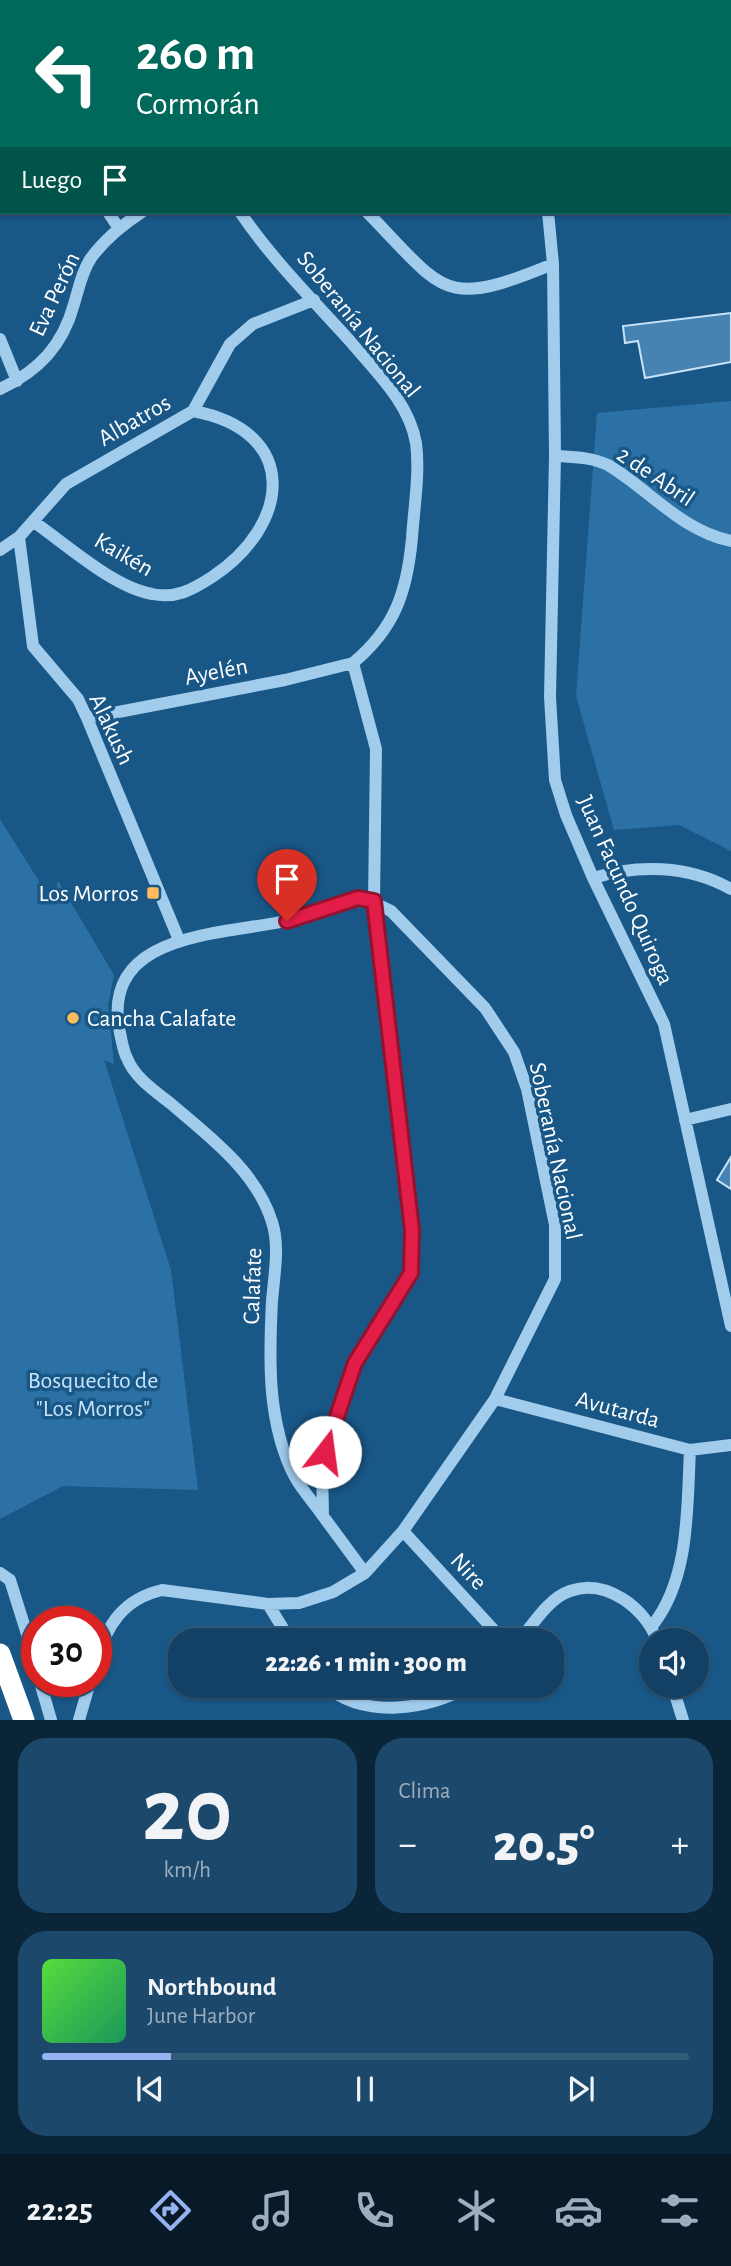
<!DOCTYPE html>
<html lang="es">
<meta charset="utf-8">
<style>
:root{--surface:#134165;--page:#1c486b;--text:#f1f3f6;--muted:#9dafbf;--line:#325a79;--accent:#95b2f1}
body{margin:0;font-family:"Alegreya Sans",sans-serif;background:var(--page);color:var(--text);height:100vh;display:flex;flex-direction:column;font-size:26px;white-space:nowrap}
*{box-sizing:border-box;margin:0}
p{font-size:23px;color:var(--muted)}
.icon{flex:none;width:38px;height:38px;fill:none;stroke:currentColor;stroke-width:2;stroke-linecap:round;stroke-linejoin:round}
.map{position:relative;height:1720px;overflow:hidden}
.side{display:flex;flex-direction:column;gap:18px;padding:18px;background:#0a2438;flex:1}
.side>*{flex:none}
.top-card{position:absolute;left:0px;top:0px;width:732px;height:214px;box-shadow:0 2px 5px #0004,0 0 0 2px var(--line);background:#00695c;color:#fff;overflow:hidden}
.buttons{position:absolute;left:639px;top:1628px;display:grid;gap:14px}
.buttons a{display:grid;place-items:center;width:70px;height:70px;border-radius:50%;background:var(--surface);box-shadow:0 2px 5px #0004,0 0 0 2px var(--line);font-size:35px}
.speed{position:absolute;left:21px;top:1606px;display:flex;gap:14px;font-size:35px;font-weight:700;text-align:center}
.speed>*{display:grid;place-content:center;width:91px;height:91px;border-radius:50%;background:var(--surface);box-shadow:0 2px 5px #0004,0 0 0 2px var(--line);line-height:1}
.speed .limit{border:10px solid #d22;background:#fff;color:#111}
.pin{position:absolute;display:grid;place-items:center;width:60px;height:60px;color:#fff;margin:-72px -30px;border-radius:50% 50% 50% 0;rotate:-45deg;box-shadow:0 0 7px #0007}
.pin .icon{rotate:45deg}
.me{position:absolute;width:77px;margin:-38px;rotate:15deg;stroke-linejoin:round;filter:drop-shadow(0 0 5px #0008)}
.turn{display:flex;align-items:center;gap:24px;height:147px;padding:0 21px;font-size:32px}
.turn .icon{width:91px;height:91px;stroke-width:2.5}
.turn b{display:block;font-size:49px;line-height:60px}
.then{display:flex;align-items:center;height:66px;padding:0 21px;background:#0003;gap:14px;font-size:26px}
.big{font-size:52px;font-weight:800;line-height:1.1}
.side .widget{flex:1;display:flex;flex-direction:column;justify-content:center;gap:10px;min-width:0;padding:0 24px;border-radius:28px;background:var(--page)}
.side .dial{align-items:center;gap:0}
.dial b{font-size:91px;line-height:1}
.song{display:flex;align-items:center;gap:21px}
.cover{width:84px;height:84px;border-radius:10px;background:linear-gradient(135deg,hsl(110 70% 55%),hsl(150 70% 35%))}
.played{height:7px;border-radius:4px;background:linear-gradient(90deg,var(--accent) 20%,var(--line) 20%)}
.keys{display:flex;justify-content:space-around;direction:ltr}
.heat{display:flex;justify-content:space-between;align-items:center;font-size:38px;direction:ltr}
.side .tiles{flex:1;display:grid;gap:18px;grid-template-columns:1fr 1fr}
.widget:last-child{grid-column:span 2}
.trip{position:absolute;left:168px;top:1628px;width:396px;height:70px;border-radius:28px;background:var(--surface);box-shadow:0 2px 5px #0004,0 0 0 2px var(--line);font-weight:800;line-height:70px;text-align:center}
.tabs{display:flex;height:112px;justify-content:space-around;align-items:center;background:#081a28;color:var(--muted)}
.tabs .icon{width:49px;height:49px}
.tabs .on{color:var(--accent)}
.tabs b{font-size:32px;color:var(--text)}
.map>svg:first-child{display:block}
</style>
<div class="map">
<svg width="731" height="1720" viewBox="0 0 731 1720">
<rect width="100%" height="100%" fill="#195787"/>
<path fill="#2c71a5" d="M731 401V851L679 825 614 830 576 696 597 413Z
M0 819 52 902 58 881 114 975 108 1005 114 1064 104 1060 171 1270 198 1490 63 1486 0 1519Z"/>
<path fill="#4683b2" stroke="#c6e3f9" stroke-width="2" d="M731 313V362L645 378 638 341 625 343 623 326Z
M731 1157V1189L717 1180Z"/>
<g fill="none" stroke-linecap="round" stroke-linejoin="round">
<path stroke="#a1ccec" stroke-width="12" d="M73 0 74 2
M179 0V2
M310 0 311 2
M438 0V2
M529 0V2
M108 212 118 227
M240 212C271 258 313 300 350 341 375 371 409 402 416 443 420 473 414 507 412 538 407 592 395 628 353 663L376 749 374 901 412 1230 411 1273 355 1363 343 1393 322 1466 323 1516 365 1573
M367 212C445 292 442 310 553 264
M548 212 553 264 555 456 550 697 555 780 566 815 593 878 664 1024 731 1326
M0 339 17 381
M0 389C39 371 63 345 74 304 79 288 82 271 91 258 105 239 122 225 142 212
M555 456C572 457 592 457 608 465 650 490 680 530 731 541
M34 522C67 545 113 587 152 594 176 599 192 590 212 577 291 525 301 431 193 411
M19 537 33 646 78 699 87 718 179 940
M0 550 19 537 66 484 193 411 230 344 253 324 314 300
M87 718 285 680 353 663
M593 878C638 864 688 865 731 889
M685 1120 731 1109
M495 1399 690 1450 731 1445
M403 1531 503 1640
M0 1573 10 1580 37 1666
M268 1604 290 1640
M652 1626C690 1579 687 1507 690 1450
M520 1640C534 1623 549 1598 570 1591 606 1578 645 1608 657 1640
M96 1661C107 1625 123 1599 162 1590L268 1604 299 1603 333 1592 365 1573 403 1531 495 1399 555 1279V1225L527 1089 514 1052 485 1008 391 911C349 887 329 912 286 921 221 935 99 932 120 1033 122 1041 123 1051 127 1058 134 1077 155 1091 170 1103 209 1136 257 1172 272 1222 280 1246 274 1276 272 1301 269 1359 267 1424 295 1477 302 1490 314 1503 323 1516
M40 1682 51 1720
M324 1685C365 1720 428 1710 471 1685
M672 1685 683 1720
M79 1720 90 1682"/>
<path stroke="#fff" stroke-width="21" d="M0 1654 24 1720"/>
</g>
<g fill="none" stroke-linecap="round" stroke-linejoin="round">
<g stroke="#92132f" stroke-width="18">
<path id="route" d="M287 921 358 898 374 901 412 1230 411 1273 355 1363 325 1452"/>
</g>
<use href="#route" stroke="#e11d48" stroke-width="12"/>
</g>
<g fill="#ffbc5c" stroke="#195787" stroke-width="2.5">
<rect x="146" y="886" width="14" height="14" rx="3.5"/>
<circle cx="73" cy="1018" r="7"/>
</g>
<g text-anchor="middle" stroke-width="7" stroke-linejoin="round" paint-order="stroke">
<g font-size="24" fill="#fff" stroke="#195787">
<text transform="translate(54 294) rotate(-65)" y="8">Eva Perón</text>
<text transform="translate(359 324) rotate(51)" y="8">Soberanía Nacional</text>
<text transform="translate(134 420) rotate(-30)" y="8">Albatros</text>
<text transform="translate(656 476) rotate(34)" y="8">2 de Abril</text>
<text transform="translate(124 554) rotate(30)" y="8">Kaikén</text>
<text transform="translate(216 671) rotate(-11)" y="8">Ayelén</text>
<text transform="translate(112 729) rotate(65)" y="8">Alakush</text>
<text transform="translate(626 890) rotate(66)" y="8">Juan Facundo Quiroga</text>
<text transform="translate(556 1151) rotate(78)" y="8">Soberanía Nacional</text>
<text transform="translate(252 1286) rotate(-88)" y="8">Calafate</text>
<text transform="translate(618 1409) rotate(15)" y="8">Avutarda</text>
<text transform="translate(469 1571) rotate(47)" y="8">Nire</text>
</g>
<g font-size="24" fill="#fff" stroke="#195787" text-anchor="end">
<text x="139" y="901">Los Morros</text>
<text x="87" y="1026" text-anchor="start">Cancha Calafate</text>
</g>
<g font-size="24" fill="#c6e3f9" stroke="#195787">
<text x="93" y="1388">Bosquecito de<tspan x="93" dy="28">"Los Morros"</tspan></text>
</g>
</g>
</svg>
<div class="buttons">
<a><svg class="icon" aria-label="sound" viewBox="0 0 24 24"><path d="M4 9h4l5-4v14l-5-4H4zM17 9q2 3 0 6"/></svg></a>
</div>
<div class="speed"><div class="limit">30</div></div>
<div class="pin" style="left:287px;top:921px;background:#d93025"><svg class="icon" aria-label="arrive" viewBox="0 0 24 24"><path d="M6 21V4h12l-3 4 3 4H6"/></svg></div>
<svg class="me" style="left:325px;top:1452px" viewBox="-20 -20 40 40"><circle r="19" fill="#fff"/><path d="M0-13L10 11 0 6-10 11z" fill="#e11d48"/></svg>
<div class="trip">22:26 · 1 min · 300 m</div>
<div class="top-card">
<div class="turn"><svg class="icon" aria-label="left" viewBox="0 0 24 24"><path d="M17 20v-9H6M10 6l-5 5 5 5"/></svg><div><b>260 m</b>Cormorán</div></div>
<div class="then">Luego<svg class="icon" aria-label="arrive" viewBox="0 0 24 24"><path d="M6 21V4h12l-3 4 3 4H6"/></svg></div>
</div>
</div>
<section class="side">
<div class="tiles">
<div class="widget dial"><b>20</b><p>km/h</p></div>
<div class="widget"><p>Clima</p>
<div class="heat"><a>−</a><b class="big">20.5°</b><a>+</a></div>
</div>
<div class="widget">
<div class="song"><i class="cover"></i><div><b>Northbound</b><p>June Harbor</p></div></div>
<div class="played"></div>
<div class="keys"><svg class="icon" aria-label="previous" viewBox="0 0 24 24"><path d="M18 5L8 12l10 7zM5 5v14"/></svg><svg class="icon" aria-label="pause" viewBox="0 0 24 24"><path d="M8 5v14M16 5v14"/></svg><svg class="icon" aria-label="next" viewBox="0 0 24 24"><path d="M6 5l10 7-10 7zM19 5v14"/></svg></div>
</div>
</div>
</section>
<nav class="tabs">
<b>22:25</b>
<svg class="icon on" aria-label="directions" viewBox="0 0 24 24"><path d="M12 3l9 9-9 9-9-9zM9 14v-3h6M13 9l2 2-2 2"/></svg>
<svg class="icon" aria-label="music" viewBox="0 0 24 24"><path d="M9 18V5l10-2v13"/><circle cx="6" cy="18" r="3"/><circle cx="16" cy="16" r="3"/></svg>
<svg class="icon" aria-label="phone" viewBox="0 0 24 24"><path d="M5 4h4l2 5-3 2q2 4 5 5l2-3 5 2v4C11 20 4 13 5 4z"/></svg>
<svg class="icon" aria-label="climate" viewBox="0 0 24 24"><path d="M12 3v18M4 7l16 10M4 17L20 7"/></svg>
<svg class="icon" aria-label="car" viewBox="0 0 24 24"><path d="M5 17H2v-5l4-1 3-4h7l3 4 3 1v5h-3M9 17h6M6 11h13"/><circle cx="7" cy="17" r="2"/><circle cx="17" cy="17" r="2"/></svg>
<svg class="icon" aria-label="filters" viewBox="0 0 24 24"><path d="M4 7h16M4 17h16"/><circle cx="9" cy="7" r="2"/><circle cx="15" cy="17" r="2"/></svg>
</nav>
